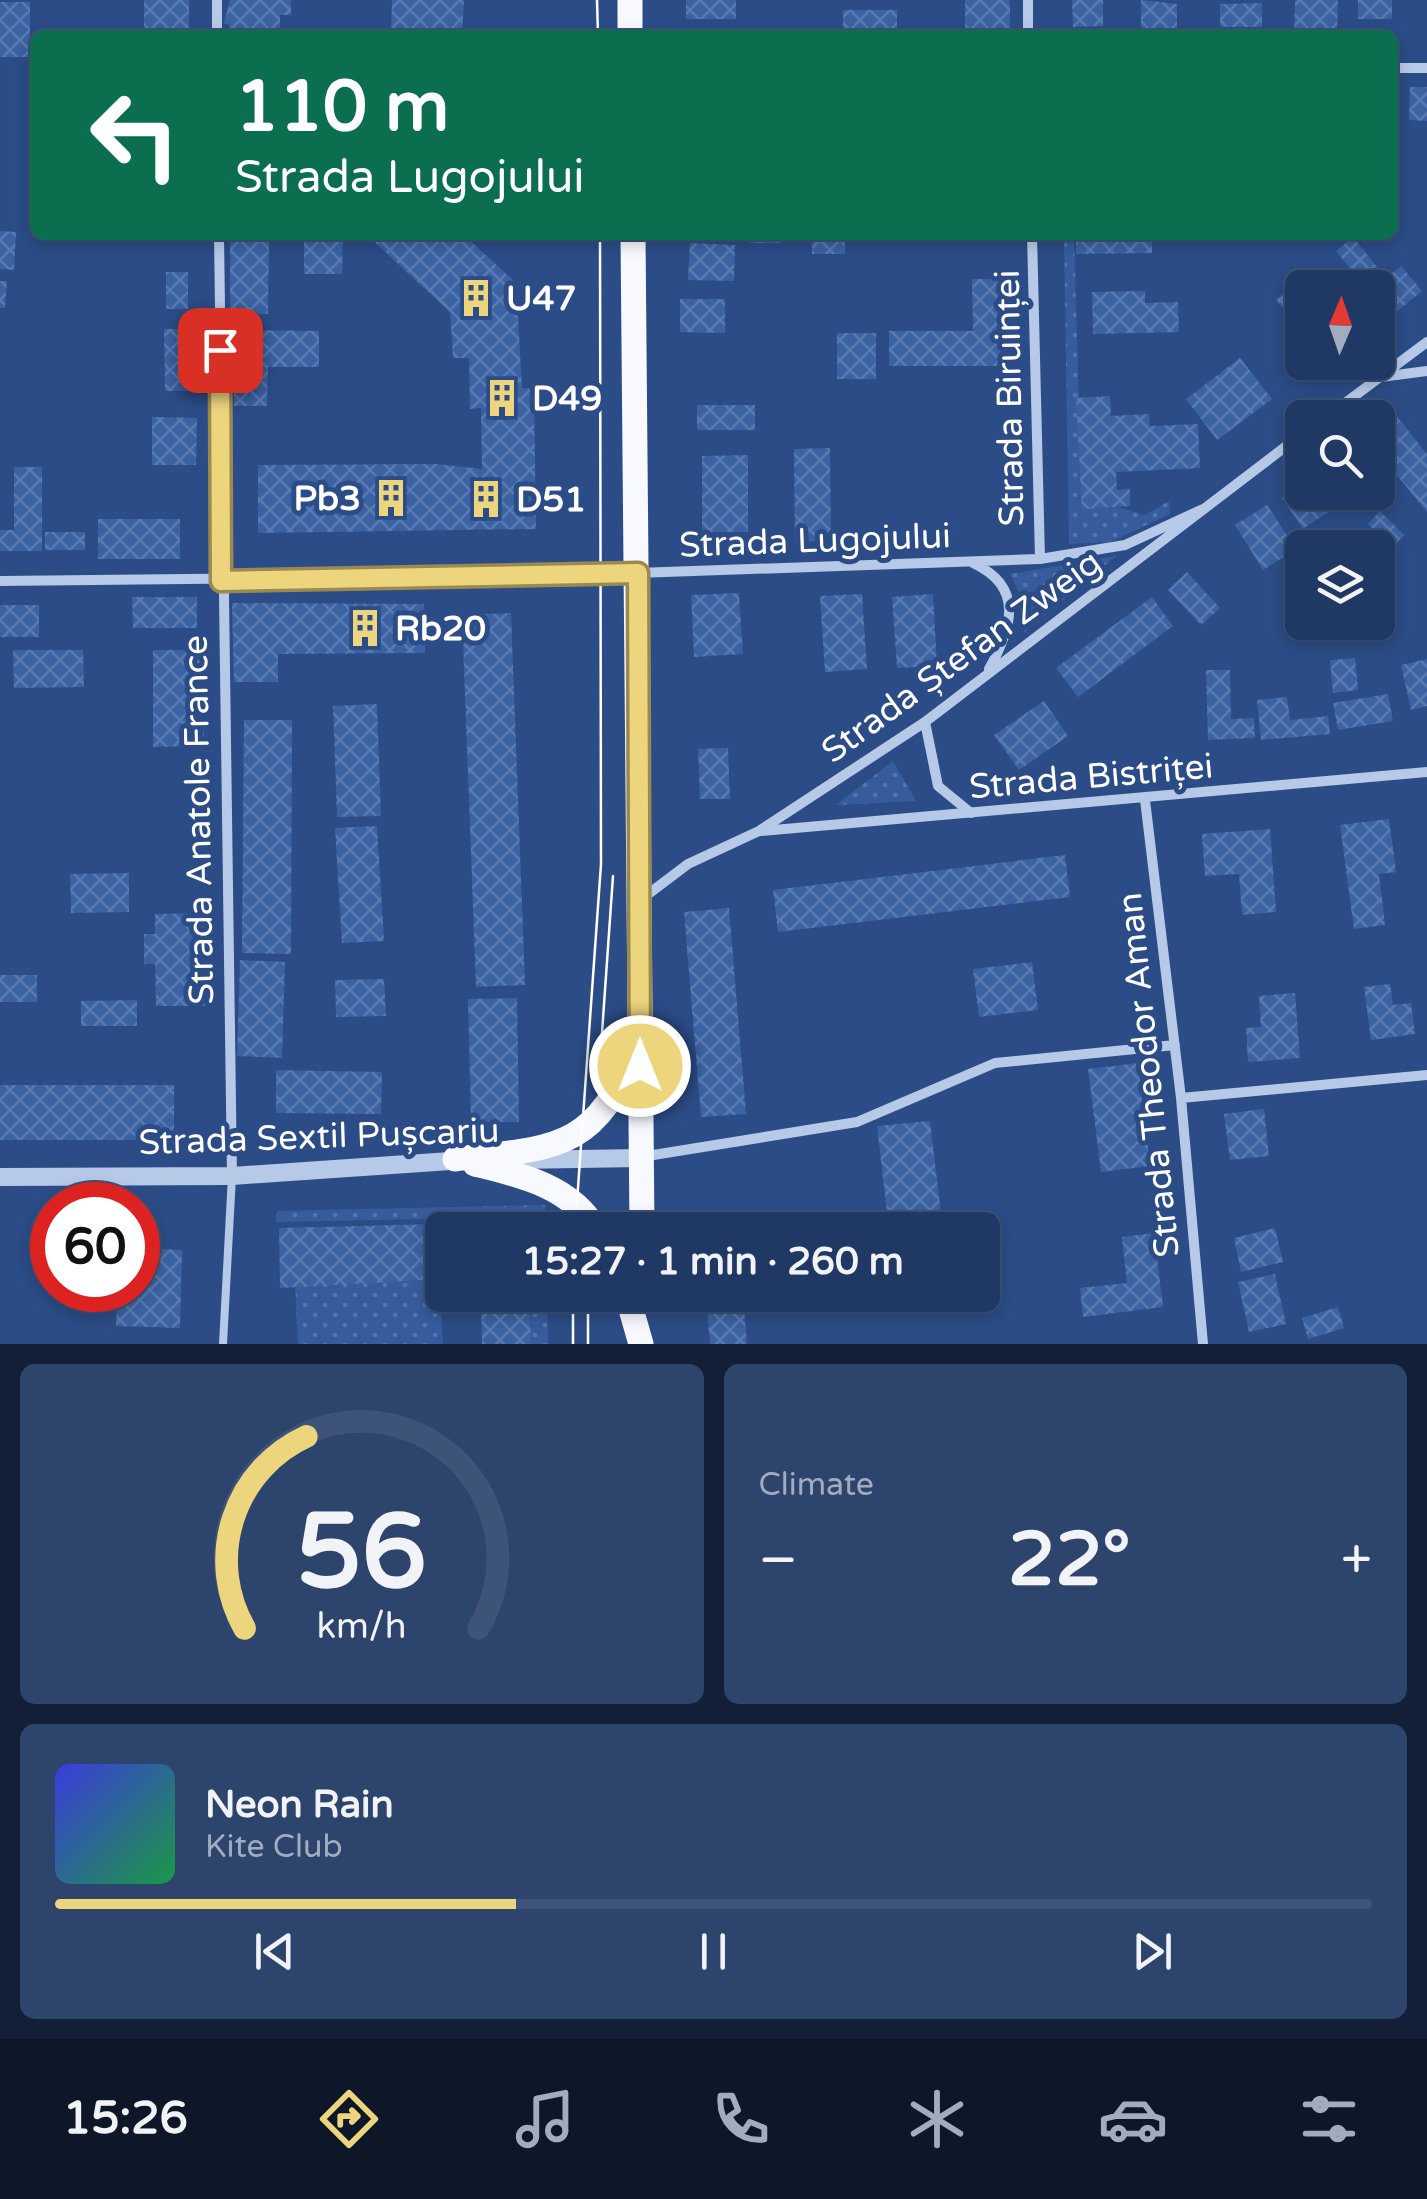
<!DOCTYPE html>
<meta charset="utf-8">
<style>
:root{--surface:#203964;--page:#2d446d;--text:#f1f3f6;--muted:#a2acbf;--line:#3d5378;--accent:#edd57e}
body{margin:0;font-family:"Varela Round",sans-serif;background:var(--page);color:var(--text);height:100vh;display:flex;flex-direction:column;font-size:38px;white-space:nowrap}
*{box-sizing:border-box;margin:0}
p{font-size:32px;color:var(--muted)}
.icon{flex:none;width:55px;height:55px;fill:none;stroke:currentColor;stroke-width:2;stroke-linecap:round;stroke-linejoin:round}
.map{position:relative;height:1344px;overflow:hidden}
.panel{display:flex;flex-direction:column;gap:20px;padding:20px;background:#121f37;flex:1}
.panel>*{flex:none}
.banner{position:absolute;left:30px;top:30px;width:1368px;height:210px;border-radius:15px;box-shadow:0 5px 15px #0003,0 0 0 2px var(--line);background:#0b6e4f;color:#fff;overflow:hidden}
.needle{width:65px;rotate:2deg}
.buttons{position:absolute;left:1285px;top:270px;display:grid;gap:20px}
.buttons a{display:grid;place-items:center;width:110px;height:110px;border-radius:15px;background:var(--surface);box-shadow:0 5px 15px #0003,0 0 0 2px var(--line);font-size:50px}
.speed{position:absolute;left:30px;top:1182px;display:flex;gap:20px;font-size:50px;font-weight:700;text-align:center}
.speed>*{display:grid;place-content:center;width:130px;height:130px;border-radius:50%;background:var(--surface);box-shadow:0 5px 15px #0003,0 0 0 2px var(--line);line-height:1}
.speed .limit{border:15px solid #d22;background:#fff;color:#111}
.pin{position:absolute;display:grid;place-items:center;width:85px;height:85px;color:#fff;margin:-42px;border-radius:20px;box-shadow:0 5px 15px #0006}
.me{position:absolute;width:110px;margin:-55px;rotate:0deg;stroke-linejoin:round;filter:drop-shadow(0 0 8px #0008)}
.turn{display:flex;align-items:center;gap:35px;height:210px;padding:0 40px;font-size:45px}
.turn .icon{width:130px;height:130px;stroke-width:2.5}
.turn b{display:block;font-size:70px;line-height:85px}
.big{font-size:75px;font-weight:700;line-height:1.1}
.panel .widget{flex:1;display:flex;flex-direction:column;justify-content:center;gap:15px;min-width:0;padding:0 35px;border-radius:15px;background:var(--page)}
.panel .dial{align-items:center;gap:0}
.dial svg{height:260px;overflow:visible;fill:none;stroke:var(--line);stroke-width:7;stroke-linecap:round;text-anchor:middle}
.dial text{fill:var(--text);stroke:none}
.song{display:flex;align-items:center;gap:30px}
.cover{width:120px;height:120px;border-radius:15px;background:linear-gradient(135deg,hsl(240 70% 55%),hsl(140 70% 35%))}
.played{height:10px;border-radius:5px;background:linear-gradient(90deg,var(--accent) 35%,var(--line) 35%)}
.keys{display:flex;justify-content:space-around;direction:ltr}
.heat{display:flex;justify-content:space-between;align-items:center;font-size:55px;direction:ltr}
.panel .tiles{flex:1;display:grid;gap:20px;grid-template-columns:1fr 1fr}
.widget:last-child{grid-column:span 2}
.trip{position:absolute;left:425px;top:1212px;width:575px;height:100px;border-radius:15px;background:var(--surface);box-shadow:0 5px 15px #0003,0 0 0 2px var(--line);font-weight:700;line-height:100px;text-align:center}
.tabs{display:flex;height:160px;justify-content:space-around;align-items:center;background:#0d1728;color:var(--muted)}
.tabs .icon{width:70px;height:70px}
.tabs .current{color:var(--accent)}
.tabs b{font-size:45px;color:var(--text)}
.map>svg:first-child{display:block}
</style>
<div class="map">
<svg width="1427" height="1344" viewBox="0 0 1427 1344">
<defs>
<pattern id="green-dots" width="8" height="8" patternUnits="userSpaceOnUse" patternTransform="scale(2.5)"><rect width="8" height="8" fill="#365c9d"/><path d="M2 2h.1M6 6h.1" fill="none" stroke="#5474ac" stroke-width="1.8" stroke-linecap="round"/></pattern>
<pattern id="building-cross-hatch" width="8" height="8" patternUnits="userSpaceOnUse" patternTransform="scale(2.5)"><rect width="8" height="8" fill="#3b62a2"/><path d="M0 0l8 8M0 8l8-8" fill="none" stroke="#587ab0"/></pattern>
</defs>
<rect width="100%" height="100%" fill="#2b4c86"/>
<path fill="url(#green-dots)" d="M1064 235H1074L1082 508 1117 507 1145 515 1169 501 1170 514 1111 542 1069 544Z
M1116 556 1024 633 1025 605 1010 574Z
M893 761 916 801 836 805Z
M545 1205 546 1230H481L479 1218 276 1222 277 1211Z
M439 1279 443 1344H298L295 1281Z
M510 1295H547L548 1344H531L530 1303Z"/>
<path fill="url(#building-cross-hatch)" d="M144 0H189V35H144Z
M230 0H291V15H280V35H229V25L224 23Z
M392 0H464L462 35H391Z
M686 0H736V19H686Z
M965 0H1010V34H965Z
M1072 0H1103V26L1073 27Z
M1141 0 1177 4V28H1141Z
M1295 0H1338L1337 34 1294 32Z
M1358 0H1392V19H1358Z
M0 2H30V57H0Z
M1262 3V27H1220V4Z
M843 10H897V35H843Z
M1410 87H1427V121L1409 120Z
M0 231 16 232 14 270 0 269Z
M304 235H343L342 274H304Z
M367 235H464L516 283 522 388 534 389 536 529 258 533V465L436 464 482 469 481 408 470 409 469 358H453L450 312Z
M750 235H780V243H750Z
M812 235H845V254H812Z
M1076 235H1152V253L1076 254Z
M1353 237 1386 278 1401 266 1422 291 1378 327V288H1366L1336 251Z
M230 238 269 239 268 314H230Z
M690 243 735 245 734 281 688 280Z
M166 272H188V309H166Z
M1307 274 1318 288H1302V332L1276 300Z
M972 279H1010V366H889V331H973Z
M0 281H7L5 308H0Z
M1145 291V303L1178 302 1179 332 1093 334 1092 292Z
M680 299H725V333L680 332Z
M164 329H194V391H165Z
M234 330 319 331V367H268L267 406H234Z
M837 333H876V379H837Z
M1302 352V362H1318L1299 378 1288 364Z
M1240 358 1272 399 1217 440 1186 399Z
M1110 396 1111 416 1149 414 1150 426 1198 424 1200 468 1116 472 1117 490 1130 489V506L1082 509 1076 398Z
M697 405H755V430H697Z
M1394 413 1427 454V512L1378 452V426Z
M152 417 197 418 196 465H152Z
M830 448 831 541 795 542 794 449Z
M748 455V532H702V456Z
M14 467H42V551H0V530H14Z
M1302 484V492H1343L1347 499 1303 529 1282 498Z
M1267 505 1296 549 1263 570 1235 525Z
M1380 511 1404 535 1392 548 1368 524Z
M98 519H180V559H98Z
M45 532H85V550H45Z
M1302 567V612L1299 613 1289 570Z
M1187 572 1220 608 1201 625 1168 590Z
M739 593 743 654 694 657 691 595Z
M862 594 867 669 825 672 820 596Z
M933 594 937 666 897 668 892 597Z
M132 597H197V628H133Z
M1152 597 1173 626 1078 697 1056 668Z
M232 603 424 604 425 653 278 654V682H234Z
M0 605H39V637H0Z
M511 613 525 985 476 987 462 615Z
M13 650H83L84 687 14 688Z
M153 650H203L204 746 153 747Z
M1355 658 1358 690 1333 693 1330 660Z
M1427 659V706L1411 710 1401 665Z
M1206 670H1230L1231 719 1254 718 1255 738 1208 740Z
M1388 694 1393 721 1338 730 1333 703Z
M1287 697 1290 720 1328 716 1330 734 1261 740 1257 700Z
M1044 701 1068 736 1019 770 994 735Z
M377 704 381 816 337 817 333 706Z
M244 720H292L291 954 242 953Z
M728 748 730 799H700L698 749Z
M1389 819 1396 872 1379 874 1385 925 1354 929 1340 825Z
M377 826 384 941 342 943 335 828Z
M1270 829 1276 912 1242 915 1239 874 1205 876 1202 834Z
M1065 855 1070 897 778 932 773 890Z
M129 873V912L71 913 70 874Z
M729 908 746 1114 701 1117 684 912Z
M204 913 205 1006H156L155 964H144V934H155V914Z
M240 960 285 962 282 1058 237 1056Z
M1032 962 1038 1010 979 1017 973 969Z
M0 975H37V1002H0Z
M384 979 386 1016 336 1017 335 980Z
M1390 984 1393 1005 1411 1003 1415 1034 1371 1040 1364 987Z
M1295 993 1300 1058 1248 1062 1246 1028 1261 1027 1259 996Z
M517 998 519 1122H471L468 999Z
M137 1000V1026H81V1001Z
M1138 1063 1150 1166 1101 1172 1088 1069Z
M276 1070 382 1072 381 1114 276 1113Z
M0 1085H174V1140H0Z
M1264 1109 1269 1156 1230 1160 1224 1114Z
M930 1121 943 1230H889L877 1126Z
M844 1212 845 1230H794L793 1215Z
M476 1223 477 1230H442V1279L280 1288 279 1228Z
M1275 1228 1283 1262 1241 1272 1234 1238Z
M1154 1233 1163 1307 1083 1317 1080 1288 1127 1283 1122 1237Z
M138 1248 182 1250 180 1328 116 1326 117 1290H138Z
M1275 1274 1286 1324 1249 1332 1238 1282Z
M706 1295H743L747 1344H710Z
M481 1299 530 1303 531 1344H482Z
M1338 1307 1344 1328 1308 1339 1302 1318Z"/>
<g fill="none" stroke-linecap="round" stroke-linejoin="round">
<path stroke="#b6c9e7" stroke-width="8" d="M223 1344 232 1176"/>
<path stroke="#b6c9e7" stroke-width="10" d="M217 0V35
M1028 0V35
M1392 68H1427
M219 235 232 1176
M1032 235 1040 559
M1381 377 1427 371
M1325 418 1427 342
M973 563C1025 587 1012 628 989 669
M0 581 580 575 1040 559 1125 545 1203 509
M925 722 938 786 971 813
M1145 800 1181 1098 1203 1344
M761 831 1427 772
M643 898 688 864 759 831 925 722 1302 434
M1181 1098 1427 1075
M641 1157 857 1122 995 1063 1175 1045"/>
<path stroke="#b6c9e7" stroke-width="18" d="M516 1160 640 1158
M0 1177 232 1176 465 1160"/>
<path stroke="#f7f9fe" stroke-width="25" d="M630 0V35
M633 235 642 1230
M455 1159C554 1148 595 1152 635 1049
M475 1164C520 1175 571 1186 596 1230
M627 1295 641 1344"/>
<path stroke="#fff" stroke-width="2.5" d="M597 0 598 35
M598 1090 613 876
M575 1230 601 864 600 235
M588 1295V1344
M573 1344V1295"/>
</g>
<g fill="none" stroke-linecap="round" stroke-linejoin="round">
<g stroke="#9a8a52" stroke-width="25">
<path id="route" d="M220 350 221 581 638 573 640 1066"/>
</g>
<use href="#route" stroke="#edd57e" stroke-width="18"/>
</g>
<defs>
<g id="building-bare" transform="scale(3)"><path d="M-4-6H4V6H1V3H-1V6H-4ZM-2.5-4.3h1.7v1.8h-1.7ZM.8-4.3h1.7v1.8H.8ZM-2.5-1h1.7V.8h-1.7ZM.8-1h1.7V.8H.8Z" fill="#edd57e" stroke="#2b4c86" stroke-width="2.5" paint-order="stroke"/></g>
</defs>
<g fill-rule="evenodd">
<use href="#building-bare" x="476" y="298"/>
<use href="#building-bare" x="502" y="398"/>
<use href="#building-bare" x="391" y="498"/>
<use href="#building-bare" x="486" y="499"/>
<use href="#building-bare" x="365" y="628"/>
</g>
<g text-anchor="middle" stroke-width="10" stroke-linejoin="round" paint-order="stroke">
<g font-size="35" font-weight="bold" fill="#fff" stroke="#2b4c86" text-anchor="start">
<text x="506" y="310">U47</text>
<text x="532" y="410">D49</text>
<text x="361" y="510" text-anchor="end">Pb3</text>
<text x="516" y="511">D51</text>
<text x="395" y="640">Rb20</text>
</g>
<g font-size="35" fill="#fff" stroke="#2b4c86">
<text transform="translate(1009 398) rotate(-91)" y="12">Strada Biruinței</text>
<text transform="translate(815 540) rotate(-2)" y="12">Strada Lugojului</text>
<text transform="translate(961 656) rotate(-36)" y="12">Strada Ștefan Zweig</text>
<text transform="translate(1091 776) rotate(-5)" y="12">Strada Bistriței</text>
<text transform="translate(198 820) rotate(-91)" y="12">Strada Anatole France</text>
<text transform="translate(1148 1075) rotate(-96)" y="12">Strada Theodor Aman</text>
<text transform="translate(319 1136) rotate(-2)" y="12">Strada Sextil Pușcariu</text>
</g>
</g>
</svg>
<div class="buttons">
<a><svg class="needle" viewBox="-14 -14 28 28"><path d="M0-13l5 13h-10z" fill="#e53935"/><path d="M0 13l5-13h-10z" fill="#a2acbf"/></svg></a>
<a><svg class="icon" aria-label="search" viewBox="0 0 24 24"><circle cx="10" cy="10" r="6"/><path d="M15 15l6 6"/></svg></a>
<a><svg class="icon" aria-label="layers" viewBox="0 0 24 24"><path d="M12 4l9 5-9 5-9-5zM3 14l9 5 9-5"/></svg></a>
</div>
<div class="speed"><div class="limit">60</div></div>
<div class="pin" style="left:220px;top:350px;background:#d93025"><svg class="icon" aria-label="arrive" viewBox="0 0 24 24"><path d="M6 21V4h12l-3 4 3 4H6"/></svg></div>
<svg class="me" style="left:640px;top:1066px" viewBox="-20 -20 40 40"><circle r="17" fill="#edd57e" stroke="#fff" stroke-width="3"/><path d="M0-11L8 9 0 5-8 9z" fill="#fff"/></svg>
<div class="trip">15:27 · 1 min · 260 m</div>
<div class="banner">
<div class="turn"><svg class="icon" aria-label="left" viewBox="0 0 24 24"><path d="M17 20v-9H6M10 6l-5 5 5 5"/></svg><div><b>110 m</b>Strada Lugojului</div></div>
</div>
</div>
<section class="panel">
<div class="tiles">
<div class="widget dial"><svg viewBox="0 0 100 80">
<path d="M14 69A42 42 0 1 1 86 69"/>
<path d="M14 69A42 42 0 0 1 33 10" stroke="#edd57e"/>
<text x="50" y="56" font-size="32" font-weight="700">56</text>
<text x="50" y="72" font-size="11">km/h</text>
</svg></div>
<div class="widget"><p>Climate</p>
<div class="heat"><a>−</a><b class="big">22°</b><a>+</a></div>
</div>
<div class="widget">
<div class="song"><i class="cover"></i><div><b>Neon Rain</b><p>Kite Club</p></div></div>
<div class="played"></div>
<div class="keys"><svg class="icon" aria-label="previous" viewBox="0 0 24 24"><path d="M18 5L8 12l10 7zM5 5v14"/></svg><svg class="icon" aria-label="pause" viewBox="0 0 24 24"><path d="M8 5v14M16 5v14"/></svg><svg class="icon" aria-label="next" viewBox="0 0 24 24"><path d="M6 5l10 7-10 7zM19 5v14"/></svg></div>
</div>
</div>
</section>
<nav class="tabs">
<b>15:26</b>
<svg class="icon current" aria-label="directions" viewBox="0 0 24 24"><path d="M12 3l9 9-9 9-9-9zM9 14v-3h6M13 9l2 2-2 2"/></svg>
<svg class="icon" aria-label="music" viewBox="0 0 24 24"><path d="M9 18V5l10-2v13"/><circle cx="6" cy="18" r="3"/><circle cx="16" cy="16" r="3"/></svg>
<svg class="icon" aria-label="phone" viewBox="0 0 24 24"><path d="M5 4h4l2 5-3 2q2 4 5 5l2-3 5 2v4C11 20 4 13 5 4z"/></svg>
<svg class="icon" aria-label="climate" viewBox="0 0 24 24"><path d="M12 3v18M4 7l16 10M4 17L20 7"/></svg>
<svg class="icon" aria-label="car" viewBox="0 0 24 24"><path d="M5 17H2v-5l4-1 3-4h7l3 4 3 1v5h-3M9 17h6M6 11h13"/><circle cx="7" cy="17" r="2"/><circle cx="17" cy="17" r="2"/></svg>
<svg class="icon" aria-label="filters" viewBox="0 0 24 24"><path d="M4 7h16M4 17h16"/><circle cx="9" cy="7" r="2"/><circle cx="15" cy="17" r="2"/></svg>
</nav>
